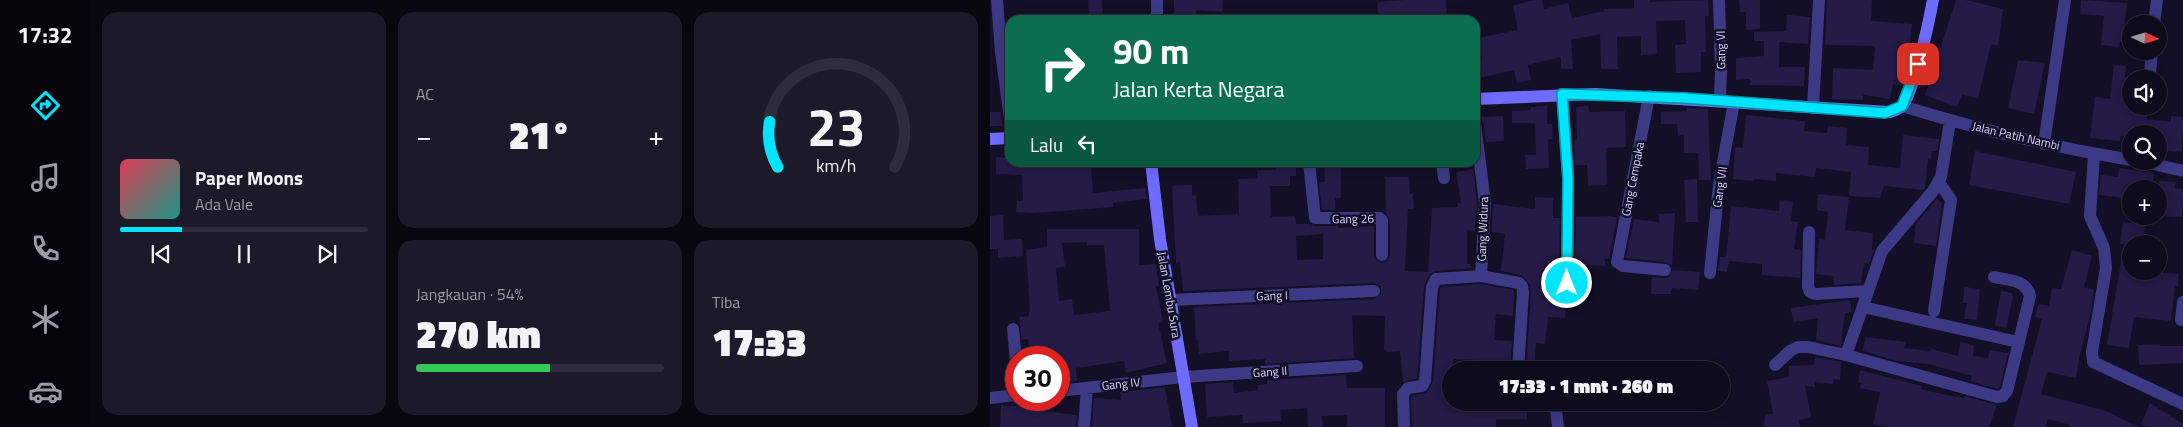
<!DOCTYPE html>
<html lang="id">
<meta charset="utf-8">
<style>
:root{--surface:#0e0b1c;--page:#1c1929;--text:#f1f3f6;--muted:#9b9ba3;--line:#2e2b3b;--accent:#00e5ff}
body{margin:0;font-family:"Titillium Web",sans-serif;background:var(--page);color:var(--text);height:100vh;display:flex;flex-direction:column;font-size:19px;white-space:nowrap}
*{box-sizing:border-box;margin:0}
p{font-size:16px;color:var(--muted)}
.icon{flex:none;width:28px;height:28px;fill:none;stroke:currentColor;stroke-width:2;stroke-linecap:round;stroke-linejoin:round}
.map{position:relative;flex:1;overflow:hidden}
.sheet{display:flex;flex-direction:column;gap:12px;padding:12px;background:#08060f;width:900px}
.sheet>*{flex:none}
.hud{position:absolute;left:15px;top:15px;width:475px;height:152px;border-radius:15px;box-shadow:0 2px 12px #0003,0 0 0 1px var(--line);background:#0b6e4f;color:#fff;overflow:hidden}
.needle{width:32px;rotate:94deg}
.buttons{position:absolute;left:1132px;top:15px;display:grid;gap:10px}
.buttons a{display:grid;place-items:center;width:45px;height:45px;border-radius:50%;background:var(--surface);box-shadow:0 2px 12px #0003,0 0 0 1px var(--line);font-size:25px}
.speed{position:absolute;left:15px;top:346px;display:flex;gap:10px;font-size:25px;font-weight:700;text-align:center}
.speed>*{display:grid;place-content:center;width:65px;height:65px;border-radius:50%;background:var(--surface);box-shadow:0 2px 12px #0003,0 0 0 1px var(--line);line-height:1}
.speed .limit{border:8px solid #d22;background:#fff;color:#111}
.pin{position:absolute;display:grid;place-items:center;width:42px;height:42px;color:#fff;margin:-21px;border-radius:10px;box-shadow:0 2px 8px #0006}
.me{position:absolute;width:55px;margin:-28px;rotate:0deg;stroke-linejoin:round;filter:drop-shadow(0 0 4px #0008)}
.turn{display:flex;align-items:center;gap:18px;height:105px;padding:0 25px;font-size:22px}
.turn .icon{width:65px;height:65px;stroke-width:2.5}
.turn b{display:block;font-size:35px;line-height:42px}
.then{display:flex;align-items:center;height:48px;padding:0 25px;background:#0003;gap:10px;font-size:19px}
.big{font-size:38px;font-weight:800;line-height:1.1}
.sheet .widget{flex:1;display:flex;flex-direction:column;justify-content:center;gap:8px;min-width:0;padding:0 18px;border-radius:15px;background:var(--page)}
.sheet .dial{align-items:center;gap:0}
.dial svg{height:130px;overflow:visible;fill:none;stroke:var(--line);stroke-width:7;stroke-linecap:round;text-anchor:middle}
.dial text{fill:var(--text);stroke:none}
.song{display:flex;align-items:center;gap:15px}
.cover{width:60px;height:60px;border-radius:8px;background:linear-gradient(135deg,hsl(350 70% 55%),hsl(170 70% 35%))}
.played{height:5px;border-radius:2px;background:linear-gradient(90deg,var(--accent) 25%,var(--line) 25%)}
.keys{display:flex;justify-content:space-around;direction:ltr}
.heat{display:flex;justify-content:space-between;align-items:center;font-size:28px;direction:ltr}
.charge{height:8px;border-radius:4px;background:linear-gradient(90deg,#34c759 54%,var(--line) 0)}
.sheet .tiles{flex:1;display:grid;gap:12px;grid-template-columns:repeat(3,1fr)}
.widget:first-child{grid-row:span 2}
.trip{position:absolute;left:452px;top:361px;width:288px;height:50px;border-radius:25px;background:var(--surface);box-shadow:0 2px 12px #0003,0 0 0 1px var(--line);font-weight:800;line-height:50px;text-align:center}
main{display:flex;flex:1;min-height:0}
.tab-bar{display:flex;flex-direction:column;width:90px;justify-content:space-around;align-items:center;background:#06040b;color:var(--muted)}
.tab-bar .icon{width:35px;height:35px}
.tab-bar .on{color:var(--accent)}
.tab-bar b{font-size:22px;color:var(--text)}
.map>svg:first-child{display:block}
</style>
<main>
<nav class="tab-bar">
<b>17:32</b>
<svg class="icon on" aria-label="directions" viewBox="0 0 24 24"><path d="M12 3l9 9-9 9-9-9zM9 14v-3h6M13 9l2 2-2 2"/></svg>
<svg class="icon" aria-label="music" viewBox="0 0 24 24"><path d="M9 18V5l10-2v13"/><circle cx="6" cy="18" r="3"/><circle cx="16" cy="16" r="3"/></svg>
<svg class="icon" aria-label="phone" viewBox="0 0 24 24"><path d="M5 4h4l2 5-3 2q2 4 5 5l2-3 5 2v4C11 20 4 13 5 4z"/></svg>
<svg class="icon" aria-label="climate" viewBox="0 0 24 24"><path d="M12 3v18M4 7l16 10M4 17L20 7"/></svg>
<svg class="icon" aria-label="car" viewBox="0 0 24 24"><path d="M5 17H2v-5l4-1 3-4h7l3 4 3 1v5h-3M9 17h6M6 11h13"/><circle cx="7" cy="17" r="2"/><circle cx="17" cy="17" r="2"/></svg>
</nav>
<section class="sheet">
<div class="tiles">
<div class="widget">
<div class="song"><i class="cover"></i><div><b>Paper Moons</b><p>Ada Vale</p></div></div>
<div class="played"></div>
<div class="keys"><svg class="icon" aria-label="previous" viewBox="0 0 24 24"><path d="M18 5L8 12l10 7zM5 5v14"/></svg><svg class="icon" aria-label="pause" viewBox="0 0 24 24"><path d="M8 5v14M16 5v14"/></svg><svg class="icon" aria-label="next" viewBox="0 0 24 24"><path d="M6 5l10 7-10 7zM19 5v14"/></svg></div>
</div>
<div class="widget"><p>AC</p>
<div class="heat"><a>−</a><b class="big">21°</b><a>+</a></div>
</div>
<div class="widget dial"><svg viewBox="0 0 100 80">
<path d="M14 69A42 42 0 1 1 86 69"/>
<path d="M14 69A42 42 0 0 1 9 41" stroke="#00e5ff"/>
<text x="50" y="56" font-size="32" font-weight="700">23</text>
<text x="50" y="72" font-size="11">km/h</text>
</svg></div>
<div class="widget"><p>Jangkauan · 54%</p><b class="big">270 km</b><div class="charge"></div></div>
<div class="widget"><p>Tiba</p><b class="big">17:33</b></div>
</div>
</section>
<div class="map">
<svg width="1193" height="427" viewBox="0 0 1193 427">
<rect width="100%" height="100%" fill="#130f26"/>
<path fill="#241b47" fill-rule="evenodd" d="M98 0H112L113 20H99Z
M184 0H233L232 12 206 10V15L184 16Z
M414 0H456L457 20H440V14L400 16 401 20H389L387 2Z
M546 0H552L554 9 578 3 582 18 614 11V9L644 8V0H660V2L718 0 719 16H715L716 52H711V72L686 73 685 45 696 44 695 20 666 21 667 54 651 55V36L627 37 628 69H611L610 34 581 40 583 69H571V57L538 65 541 80 527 83 524 70 485 79V59H492L487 38 528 30 523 5Z
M749 0H770V29L756 30V12H750Z
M837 0H882L881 21 922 24 919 54 913 86 903 84 900 99 873 95V100L842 99 843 68 883 70 885 46 835 45Z
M966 0H976L1013 9 1008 46 1001 44 988 99 972 94 967 107 935 95Z
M1091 0 1137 3 1134 31 1141 32V43L1130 42 1129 47 1111 45 1114 16 1090 14Z
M797 15 820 17 818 44 789 42V67H815L814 86 760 85V79L746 80V58L774 56V41H764V32L796 31Z
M1028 60 1055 63 1044 114 1018 108Z
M1124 65 1136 66 1135 77 1141 78V106H1158L1157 119 1181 122V116L1193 117 1192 152 1169 150V134H1141V137L1130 136V141L1100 138 1105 97 1120 99Z
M557 106V124H562L563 139H558L559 168 536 169 535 155H546L545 123H522V111L541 110V107Z
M598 106 599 112 635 111 636 147 616 148 617 185 598 186 597 165H585L584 140 587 139 586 107Z
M697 108 718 109 721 180H709L708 153H694V135L688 136 687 124H671V112L697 111Z
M0 112H11L12 126H0Z
M756 115 815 121 814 131 837 133 838 126 857 128 856 145 879 147 878 165 910 168 913 135 949 139 947 151H942L941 160 938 159 935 188 933 190 894 186 890 198 859 196 861 172 826 168 825 177 786 173V181L764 179V181L743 179 745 147 753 148Z
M513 116 514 141 496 142 493 122 490 117Z
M985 151 1086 172 1079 204 979 185Z
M6 157 20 158V162H101L103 193 156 188 157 199 123 203V207L44 213 26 212 27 201H33L32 175 6 174Z
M286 162H306V176H300V186H280L281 217 305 216 306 224H320L325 226H348V228L384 226V255L385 259 392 263 396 262 400 255V220L396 213 395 177H419L420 194H423L424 209H418L415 271 438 272 442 208 468 207V203H471L466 172 483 169 487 203 485 231 477 230V264H480V266L483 268 445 271 439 275 434 286 427 378 413 382 410 351 396 352 397 350H394L395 316 362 315 364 358 275 364V359L239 361V351L209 354 208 340H206L204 307 384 299 391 294V286L384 283 193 291 190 262 186 263 182 186 202 185V196L206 195 208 216 249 214 248 179 268 178 267 170H286ZM333 234V259L307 260 306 236Z
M334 162H348V168H351V198H345V210H332L329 182H335Z
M1129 168 1164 173 1163 189H1141V199L1109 195 1111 175 1128 177Z
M707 179 708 222H696L694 180Z
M1169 181 1186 182 1185 188 1193 189 1192 217 1169 216Z
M828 194 859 197 855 230 883 233 882 250H884L879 264 874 263 871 283 844 285V276L826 274 829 239 835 240 838 212 827 210Z
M545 197 563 198V218H570L569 289 577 291 575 318 558 317 555 344 546 343 544 370H536L541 293 540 284 531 275 500 269 511 271 515 234 502 232 503 204 545 209Z
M947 199 952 202 946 246 924 243 926 223Z
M790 200 803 202 801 221 808 222 804 249 811 250 810 278 772 275V264L739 261 737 272 728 271 730 257H736L741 206 789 211Z
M685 213 682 266 676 262 636 258 644 219 669 222V214Z
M13 215 14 240 32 239 33 256 8 258V249H0V216Z
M618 216 627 217 619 259H615V266L585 265 586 217Z
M1133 222 1155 225 1152 244H1141V271L1189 274 1188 286H1185L1181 321 1144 317 1139 348 1117 345 1134 244H1130Z
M57 229H149V265L165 264 166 266 169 286H166L173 322 168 323 177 363 136 373 134 361 86 368 87 381 74 382 69 358H40L38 339 32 340 29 317 39 316V311H40L36 250 57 247ZM97 242V245H114L120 311 84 315 82 299 69 301 66 268 75 267 72 243Z
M1082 250 1102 256 1094 287 1104 290 1100 316 1090 354 1086 378 1057 372 1051 394 1116 411 1149 427H1079L1080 425 1058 419 1056 427H1023L1052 319 1045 317 1048 304 1059 306 1062 288 1071 289Z
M683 270 710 272 708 290 682 288 681 294H661L662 277 678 278Z
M491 284 524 290 523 316 506 314 504 340 522 341 520 370H490V360L464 359 461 370V402H537V419H506V427H422L421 397 437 392 443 382 450 289 451 287Z
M974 287 990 289 987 320 974 319 977 303H973Z
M1011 291 1022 293 1023 297 1016 328 1005 325Z
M860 300 862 312 855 313 851 346 826 340 828 318 803 322 801 308Z
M875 337 916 342 914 348 940 351 941 349 968 356 970 342 984 345 983 356 998 358 1000 350 1018 353 1010 387 1007 389 980 381 982 376 938 364 907 361 873 351Z
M1170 344V346H1193V363L1149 365 1148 345Z
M825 357 851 362 850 380 844 379 843 384 825 382V387L815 386 821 417 809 420 810 427H774L775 414H783L777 381 799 377V366L824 365Z
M870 370 932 386 931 389 952 394 974 398 975 396 1007 405 999 427H898L883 424 890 392 870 388 871 383H868Z
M356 375 357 388H395V427H357V415L332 416 333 427H318L317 408 290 410 291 421 253 423 252 415 217 417 215 384 243 382 244 393 268 390V385L277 384V380Z
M175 387 182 427H102L104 398 131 400 130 392Z
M1160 403 1193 424V427H1158L1151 424Z
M11 405 39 407V405H52V411L87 415 86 427H10Z"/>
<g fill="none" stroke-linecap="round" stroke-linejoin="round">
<path stroke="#3d3a85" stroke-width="12" d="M7 0 11 52 20 119
M729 0 731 69 730 100
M167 20V0
M1164 24 1167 0
M1160 74 1162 51
M572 94 578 178 577 283
M659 96 627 262 633 266 675 270
M912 106C987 129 1063 147 1141 160
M823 108 829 0
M485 123 495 203 491 276
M1054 144 1075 0
M1104 154 1100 216 1114 248 1116 268 1102 352 1103 362 1193 404
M1150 161 1193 171
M319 162 325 218H389L392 220V255
M452 162 454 178
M819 232 818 286 820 292 825 294 878 291
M720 273 729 184 744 102
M180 300 384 291
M873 307 1028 342
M944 311 961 200 949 182
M1191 320 1193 302
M23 329 26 361
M856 355 892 251 943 191 951 177 960 121
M785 365 800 351 808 347H818L856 355 1007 397 1013 396 1017 391 1040 296C1037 280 1018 280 1004 277
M69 391 193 377 367 366
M0 398 26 395
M565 402 568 427
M94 427 97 388
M414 427 413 394 418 388 432 386 435 381 442 287 446 279 491 276 529 283 532 286 533 292 528 370"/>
<path stroke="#6f6bff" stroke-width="12" d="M485 99 605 94 900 112C904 111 908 109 911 107 924 94 939 21 943 0
M0 139 20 138
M161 162 170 239 202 427"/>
</g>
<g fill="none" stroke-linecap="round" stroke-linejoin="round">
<g stroke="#0095a6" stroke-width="12">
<path id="route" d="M577 283 578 178 572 94 695 98 895 113 912 106 928 64"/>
</g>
<use href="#route" stroke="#00e5ff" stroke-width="9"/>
</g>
<g text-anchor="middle" stroke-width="5" stroke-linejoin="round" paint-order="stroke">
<g font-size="12" fill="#d9d4ff" stroke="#130f26">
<text transform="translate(731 50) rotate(-91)" y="4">Gang VI</text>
<text transform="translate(1026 136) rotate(13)" y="4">Jalan Patih Nambi</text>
<text transform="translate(643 179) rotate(-79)" y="4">Gang Cempaka</text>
<text transform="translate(730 187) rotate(-82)" y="4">Gang VII</text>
<text transform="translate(363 219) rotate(-1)" y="4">Gang 26</text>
<text transform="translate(493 229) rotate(-88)" y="4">Gang Widura</text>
<text transform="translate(179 295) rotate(80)" y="4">Jalan Lembu Sura</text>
<text transform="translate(282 296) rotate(-2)" y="4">Gang I</text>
<text transform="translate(280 372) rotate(-4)" y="4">Gang II</text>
<text transform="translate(131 384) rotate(-6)" y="4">Gang IV</text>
</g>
</g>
</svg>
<div class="buttons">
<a><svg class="needle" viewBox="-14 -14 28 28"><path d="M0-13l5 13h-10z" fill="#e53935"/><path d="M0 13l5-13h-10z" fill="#9b9ba3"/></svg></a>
<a><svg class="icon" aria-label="sound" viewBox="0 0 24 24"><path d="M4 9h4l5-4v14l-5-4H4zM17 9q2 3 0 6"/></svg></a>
<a><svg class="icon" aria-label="search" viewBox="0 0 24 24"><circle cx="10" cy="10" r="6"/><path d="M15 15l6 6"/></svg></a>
<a>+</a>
<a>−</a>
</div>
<div class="speed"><div class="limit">30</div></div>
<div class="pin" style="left:928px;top:64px;background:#d93025"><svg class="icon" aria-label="arrive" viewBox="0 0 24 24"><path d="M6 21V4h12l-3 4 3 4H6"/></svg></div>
<svg class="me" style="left:577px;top:283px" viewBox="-20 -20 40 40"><circle r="17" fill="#00e5ff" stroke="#fff" stroke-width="3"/><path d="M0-11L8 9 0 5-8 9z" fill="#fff"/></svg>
<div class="trip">17:33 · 1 mnt · 260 m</div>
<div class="hud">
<div class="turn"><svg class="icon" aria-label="right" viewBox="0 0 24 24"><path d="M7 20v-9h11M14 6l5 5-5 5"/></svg><div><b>90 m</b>Jalan Kerta Negara</div></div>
<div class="then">Lalu<svg class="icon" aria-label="left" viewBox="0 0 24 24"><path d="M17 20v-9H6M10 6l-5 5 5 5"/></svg></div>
</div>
</div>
</main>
